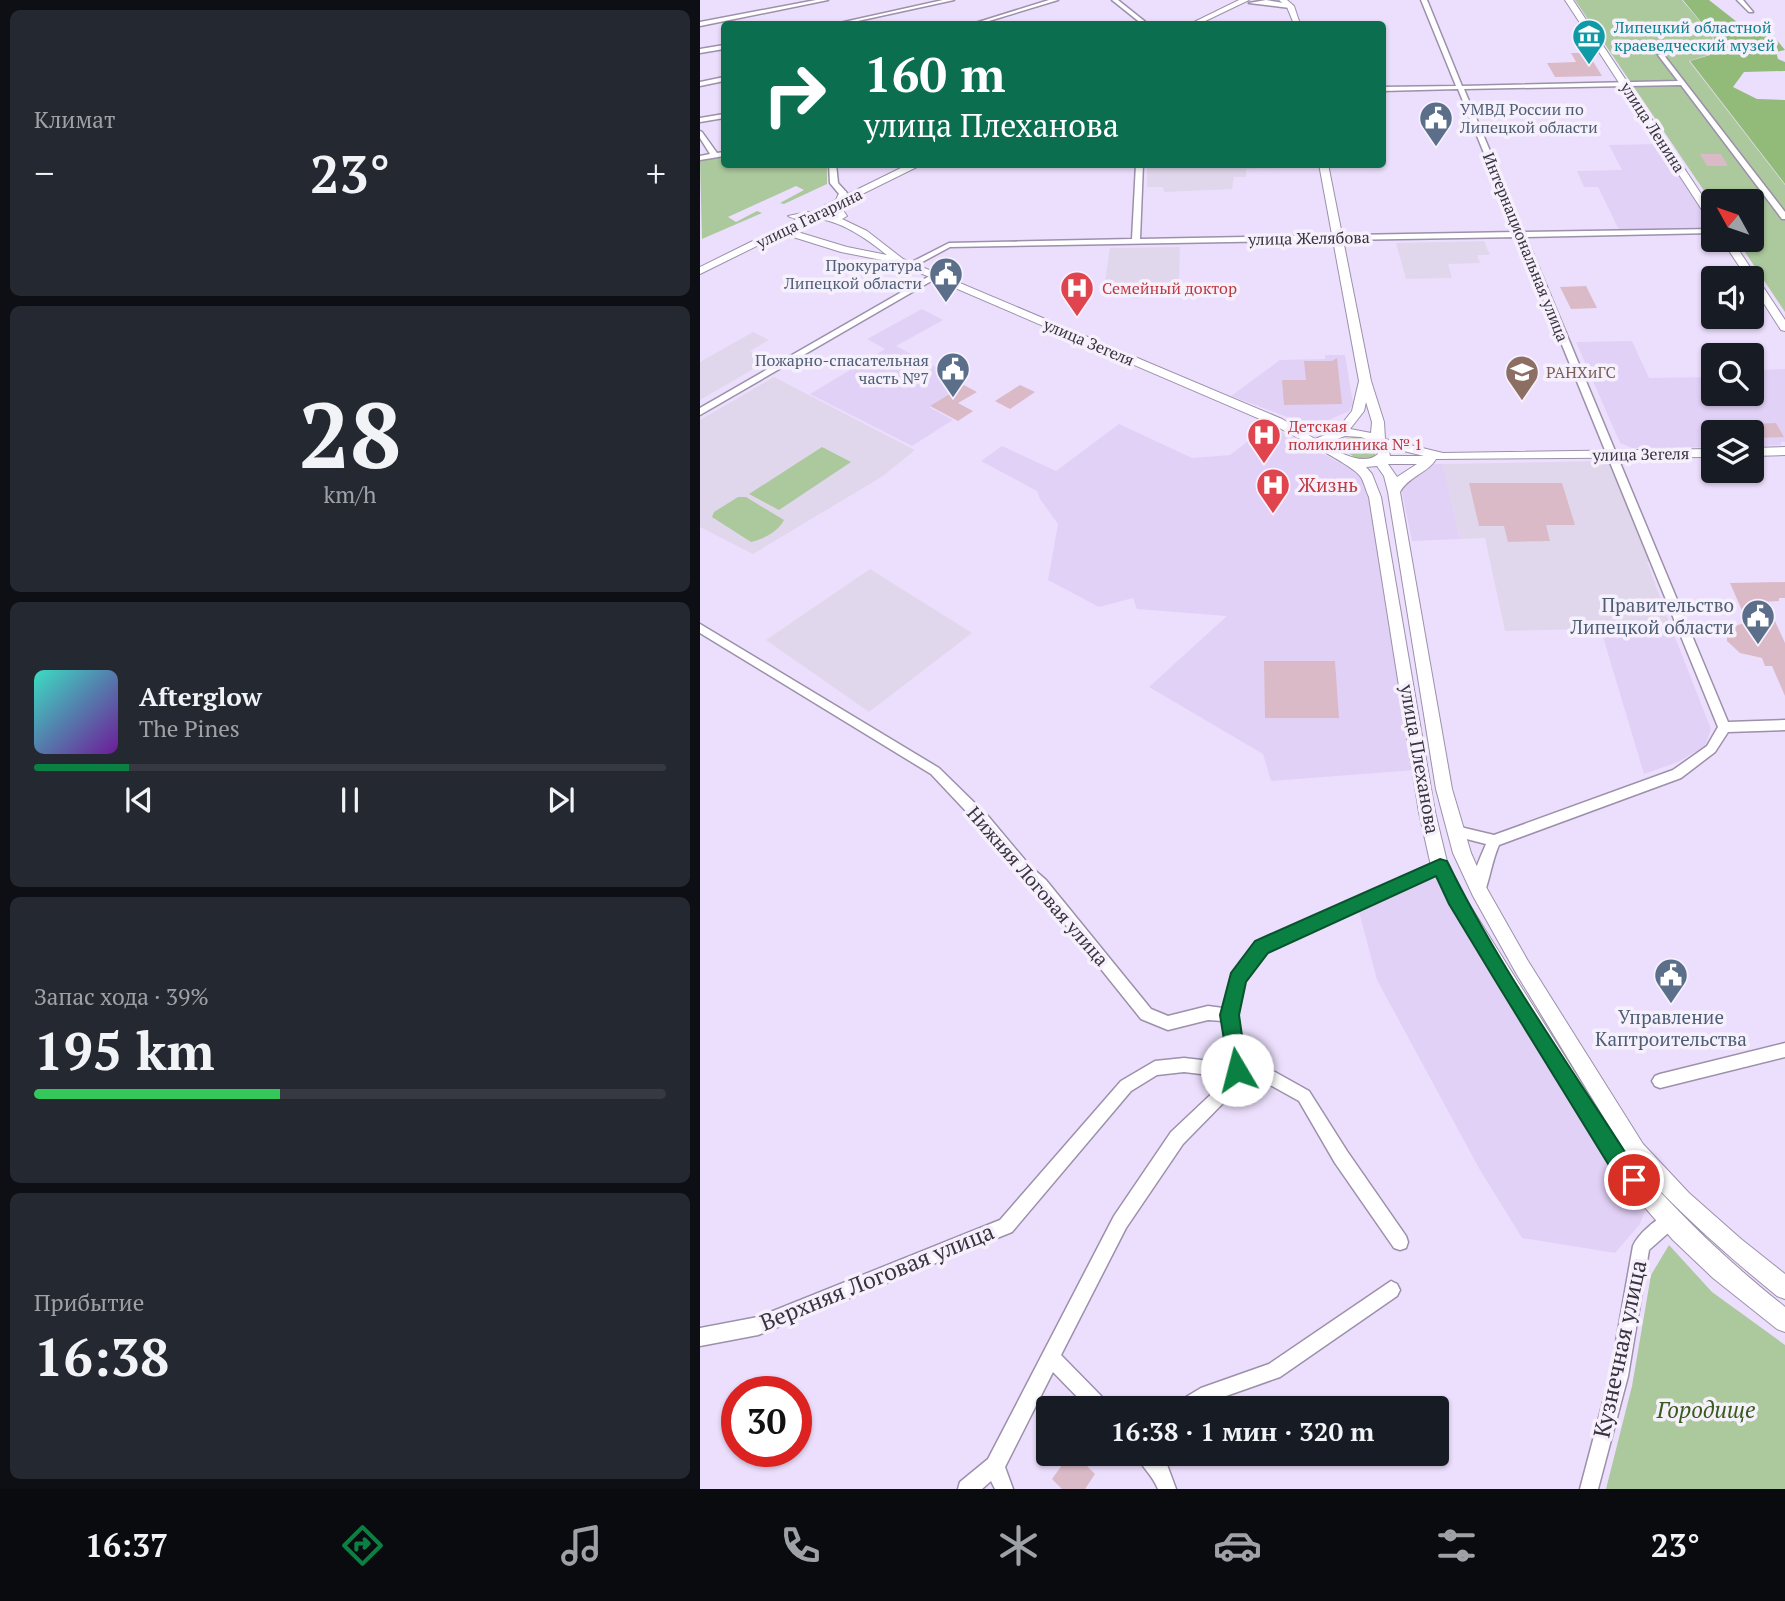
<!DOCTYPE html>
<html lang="ru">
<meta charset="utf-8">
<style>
:root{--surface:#171b24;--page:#242831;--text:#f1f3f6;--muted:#9ea1a6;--line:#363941;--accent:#0b8043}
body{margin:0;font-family:"PT Serif",serif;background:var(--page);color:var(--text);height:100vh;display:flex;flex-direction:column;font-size:26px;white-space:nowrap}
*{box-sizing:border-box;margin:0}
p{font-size:23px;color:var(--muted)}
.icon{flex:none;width:38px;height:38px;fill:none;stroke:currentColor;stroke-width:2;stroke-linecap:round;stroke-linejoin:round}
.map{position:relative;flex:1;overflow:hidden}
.side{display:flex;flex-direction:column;gap:10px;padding:10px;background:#0d0f14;width:700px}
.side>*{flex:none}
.banner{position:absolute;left:21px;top:21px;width:665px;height:147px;border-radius:7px;box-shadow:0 2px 5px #0004;background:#0b6e4f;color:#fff;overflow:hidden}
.needle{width:46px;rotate:310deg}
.buttons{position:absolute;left:1001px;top:189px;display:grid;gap:14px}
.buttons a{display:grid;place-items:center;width:63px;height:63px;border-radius:7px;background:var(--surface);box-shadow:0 2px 5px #0004;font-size:35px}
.speed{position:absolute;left:21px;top:1376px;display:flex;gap:14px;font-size:35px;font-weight:700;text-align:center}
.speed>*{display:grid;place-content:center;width:91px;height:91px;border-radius:50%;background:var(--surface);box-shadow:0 2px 5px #0004;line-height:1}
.speed .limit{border:10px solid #d22;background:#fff;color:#111}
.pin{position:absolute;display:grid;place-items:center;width:60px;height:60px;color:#fff;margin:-30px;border:4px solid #fff;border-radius:50%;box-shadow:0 2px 7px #0007}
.me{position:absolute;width:77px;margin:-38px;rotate:352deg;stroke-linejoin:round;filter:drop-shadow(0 0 5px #0008)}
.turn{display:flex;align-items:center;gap:24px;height:147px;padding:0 28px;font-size:32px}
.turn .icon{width:91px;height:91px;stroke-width:2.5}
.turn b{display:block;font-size:49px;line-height:60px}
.big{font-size:52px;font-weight:600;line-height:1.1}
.side .card{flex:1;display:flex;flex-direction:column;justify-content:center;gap:10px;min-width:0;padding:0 24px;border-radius:10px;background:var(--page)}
.side .dial{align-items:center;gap:0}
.dial b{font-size:91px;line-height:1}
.song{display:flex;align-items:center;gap:21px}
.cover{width:84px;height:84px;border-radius:10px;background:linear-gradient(135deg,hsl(170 70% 55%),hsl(280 70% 35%))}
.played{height:7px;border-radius:4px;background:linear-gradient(90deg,var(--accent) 15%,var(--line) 15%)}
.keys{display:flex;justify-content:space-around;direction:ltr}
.heat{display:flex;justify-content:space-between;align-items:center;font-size:38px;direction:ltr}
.charge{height:10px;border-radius:5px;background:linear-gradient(90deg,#34c759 39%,var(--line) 0)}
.trip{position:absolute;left:336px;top:1396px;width:413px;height:70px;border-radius:7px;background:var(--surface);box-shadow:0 2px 5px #0004;font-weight:600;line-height:70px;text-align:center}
.menu{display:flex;height:112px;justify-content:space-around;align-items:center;background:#090b0e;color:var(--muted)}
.menu .icon{width:49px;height:49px}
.menu .active{color:var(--accent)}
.menu b{font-size:32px;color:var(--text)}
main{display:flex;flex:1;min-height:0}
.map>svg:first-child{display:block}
</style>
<main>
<section class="side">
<div class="card"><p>Климат</p>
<div class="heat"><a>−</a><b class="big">23°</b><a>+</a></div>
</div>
<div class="card dial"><b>28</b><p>km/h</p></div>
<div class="card">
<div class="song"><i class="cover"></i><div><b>Afterglow</b><p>The Pines</p></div></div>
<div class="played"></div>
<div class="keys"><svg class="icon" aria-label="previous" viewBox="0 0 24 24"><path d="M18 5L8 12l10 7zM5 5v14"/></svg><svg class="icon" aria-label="pause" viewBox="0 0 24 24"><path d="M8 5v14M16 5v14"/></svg><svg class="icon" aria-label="next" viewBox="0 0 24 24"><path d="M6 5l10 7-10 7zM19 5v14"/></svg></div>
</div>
<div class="card"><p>Запас хода · 39%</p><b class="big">195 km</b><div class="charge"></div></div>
<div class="card"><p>Прибытие</p><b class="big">16:38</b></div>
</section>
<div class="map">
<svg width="1085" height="1489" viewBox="0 0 1085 1489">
<rect width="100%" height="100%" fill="#ecdffd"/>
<path fill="#e2d1f6" d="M960 144 1013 226 1008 229 919 230 898 187H884L877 171 922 170 909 145Z
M222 309 243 320 196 346 266 383 229 407 253 420 212 446 110 394 185 349 167 339Z
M932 341 949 378 1013 377V394H1052V376H1061L1058 370 1085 369V442H1081V445L1052 446V432H1013V447L932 448 920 443 876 342Z
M625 355H645L653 403 649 411 629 420 598 421 531 396 580 360 625 359Z
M419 424 492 458 530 455 569 425 662 475 667 486 716 770 571 781 563 754 449 687 527 616 437 609 433 598 399 607 348 580 358 524 340 499 337 491 281 461 302 446 356 471Z
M732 464H743L760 539 712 541 701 487Z
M900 627H971L1011 729 1005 746 978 762 944 774Z
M722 875 737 876 767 932 909 1160 947 1205 940 1224 915 1253 822 1238 780 1170 677 980 658 908Z"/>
<path fill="#e1d7ec" d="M447 165 583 164V168L546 169V177H534L532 189 464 192 463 187H447Z
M784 241 790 255H777L780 263 748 264 752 278 706 279 696 243Z
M480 247 479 285 436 299 404 289 410 248Z
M53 332 69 340 50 351 69 360 0 400V362Z
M74 377 215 450 183 476 53 554 0 527V420Z
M905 461 915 466 954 561 947 562 971 627 805 631 785 538 760 539 743 464Z
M170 569 272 633 169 712 66 640Z"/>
<path fill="#acc89d" d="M875 0H982L1013 37 1008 55 989 61 1085 185V312L1037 240H1052V201H1013V204Z
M24 156V164L127 165V184L84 204 80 203 104 190 96 186 28 217 36 222 57 211 62 213 2 239 0 160Z
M656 436 669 440 676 448 675 456C663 462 650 458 643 446L645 439Z
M122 447 151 462 79 510 49 494Z
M38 497H46L84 520C79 531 62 540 51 542L12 517 14 512Z
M969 1245 1012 1292 1085 1345V1489H906L932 1386 951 1275Z"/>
<path fill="#92bb7a" d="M983 0H1009L1037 22H1062L1085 50 1076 52 1078 59 1085 62V71L1044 72 1033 87 1057 99 1085 100V184L990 61 1010 55 1014 38Z"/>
<path fill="#dbbac8" d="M871 53H888L902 76 855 77 847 63 876 62Z
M1000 154H1021L1028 166H1007Z
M886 286 897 308 871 309 860 287Z
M637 358 642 404 584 405 582 380H606L604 361H632Z
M264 385 277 392 258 403 273 411 258 421 230 406Z
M320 385 335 392 310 409 295 401Z
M1076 423 1084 437 1052 438V424Z
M769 483H862L875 525H846L850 541 808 542 804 526H779Z
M1085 582V598H1079V601L1062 602 1070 621H1075L1085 643V696L1072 666H1065L1062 658 1040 653 1027 641V634L1032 627 1047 622 1030 583Z
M564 661H635L639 718H565Z
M370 1454H375L395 1474 385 1489H362L352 1479Z"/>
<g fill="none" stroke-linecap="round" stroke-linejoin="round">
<g stroke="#9c90ab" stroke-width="3">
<path id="street" d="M116 0H128L0 26V22Z
M243 0H254L144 24H135Z
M349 0H358L279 24H272Z
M412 0H418L448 24H442Z
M566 0 590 4 593 6 590 8 549 3Z
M721 0H727L762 86 978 81 958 55 963 54 1085 212V219H1082L981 85 764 89 824 232 1013 229V233L826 237 1028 722 1085 720V730L1028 732 1015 752 981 778 799 845C792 861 790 878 784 894L779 896 774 894C769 879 780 859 786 844L751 835 749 831 751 827 756 826 794 835 973 770 1007 746 1018 727 818 237 250 247 213 267 206 265 249 243 432 239 436 164H443L440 239 816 232 758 89 682 91V87L756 86Z
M1037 0H1043L1053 12H1049Z
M24 45V49L0 53V49Z
M24 77V81L0 86V82Z
M24 114V118L0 122V118Z
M0 131 2 132 17 153 24 152V156L0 160V156L10 154 0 138Z
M129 164H136L138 183 147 193 146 195H140L130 183Z
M233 274 240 276 0 415V408Z
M0 624 239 768 288 816 330 866 346 880 451 1009 468 1016 508 1006 523 1008 532 974 556 943 735 862 740 860 745 862 747 866 745 870 566 951 544 982 536 1015 544 1065 575 1072 609 1091 647 1151 706 1236 708 1242 706 1248 700 1250 694 1248 635 1163 599 1101 572 1086 541 1079 533 1093 483 1144 426 1228 361 1355 408 1403 411 1409H389L353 1372 305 1467 313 1489H295L291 1481 282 1489H258L260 1482 288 1459 414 1216 471 1132 523 1083 526 1077 484 1072 457 1075 431 1091 312 1232 58 1335 0 1346V1328L58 1317 300 1220 421 1081 455 1061 484 1058 528 1063 523 1021 508 1020 468 1030 441 1019 336 888 320 874 278 824 231 774 0 633Z
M1085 1043V1057L960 1088 955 1086 952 1081 955 1076 960 1074Z
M969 1213 975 1215 977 1221 975 1227 949 1250 928 1376 898 1489H880L910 1376 933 1246C938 1234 957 1218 969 1213Z
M691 1281 697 1284 700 1290 697 1296 580 1377 512 1401 500 1409H473L476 1403 501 1388 569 1364Z
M436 1454H458L466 1462 476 1489H458C452 1474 441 1467 436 1454Z"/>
</g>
<g stroke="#9c90ab" stroke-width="2">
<path id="secondary" d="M579 0H587L594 6 600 24H594L587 7Z
M865 0H873L1013 212V222L1008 219Z
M619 164H628L671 381 684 422 685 439 743 453 1013 449V457L736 459C729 472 708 477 700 492L752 789 771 853 786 887 828 961 943 1144 989 1193 1041 1239 1085 1274V1299L1077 1296C1029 1257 984 1217 942 1172 989 1224 1030 1263 1085 1307V1332L1077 1329 1013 1278 973 1240 910 1167 750 903 731 866 719 812 669 497C666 491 664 481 660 476 652 464 591 435 574 425L197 263 141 252 90 236 72 238 67 235 91 230 147 247 187 255C168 240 145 223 120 219 110 217 96 221 88 216L108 212 138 217 132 209 140 191H146L142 209 147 216 142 219 167 231 203 259 582 419 615 439 637 430 652 411 659 381ZM666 402 672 422 671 433 650 429 664 411ZM645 436 661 437 674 442 678 454C664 467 638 452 624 444ZM688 447 724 456H690ZM688 464H717L697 477ZM677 466 684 476 688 492 736 789 753 853 773 896 816 973 928 1157 762 893 748 866 735 812 681 497 672 474 666 467Z
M1022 240H1032L1085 320V331L1081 330 1052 285V278H1047Z
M1085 447V455L1052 456V448Z"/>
</g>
<g stroke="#9c90ab" stroke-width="2">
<path id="primary" d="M539 0H549L499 24H490Z
M209 164H223L0 274V267Z"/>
</g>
<use href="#street" fill="#fff" fill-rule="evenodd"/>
<use href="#secondary" fill="#fff" fill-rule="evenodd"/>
<use href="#primary" fill="#fff" fill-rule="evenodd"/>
</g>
<path fill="#0b8043" stroke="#07532c" stroke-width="2" d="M740 859 747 861C796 962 864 1057 925 1152L945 1180 942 1187 934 1191 927 1187 910 1167 798 985 749 904 736 876 568 953 546 982 539 1015 547 1070 544 1077 537 1080 530 1077 520 1015 531 973 555 941Z"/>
<defs>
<g id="museum-pin" transform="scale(1.75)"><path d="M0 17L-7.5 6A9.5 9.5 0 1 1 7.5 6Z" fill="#0f9aa8" stroke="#f6f0fc"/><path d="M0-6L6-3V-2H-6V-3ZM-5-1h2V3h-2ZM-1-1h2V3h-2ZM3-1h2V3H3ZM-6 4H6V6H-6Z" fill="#fff"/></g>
<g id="civic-pin" transform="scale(1.75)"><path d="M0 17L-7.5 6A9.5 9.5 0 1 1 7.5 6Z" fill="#5c6f8a" stroke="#f6f0fc"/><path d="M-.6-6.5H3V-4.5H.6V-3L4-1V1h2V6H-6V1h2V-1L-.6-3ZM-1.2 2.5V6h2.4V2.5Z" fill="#fff"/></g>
<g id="hospital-pin" transform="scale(1.75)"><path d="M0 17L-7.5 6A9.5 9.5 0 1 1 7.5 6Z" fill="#e0444e" stroke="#f6f0fc"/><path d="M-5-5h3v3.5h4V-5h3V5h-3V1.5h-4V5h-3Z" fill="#fff"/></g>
<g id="university-pin" transform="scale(1.75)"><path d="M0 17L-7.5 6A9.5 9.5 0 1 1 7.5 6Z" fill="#8d6e63" stroke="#f6f0fc"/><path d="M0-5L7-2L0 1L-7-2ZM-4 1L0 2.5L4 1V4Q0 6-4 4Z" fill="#fff"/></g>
</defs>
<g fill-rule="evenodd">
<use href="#museum-pin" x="889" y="36"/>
<use href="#civic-pin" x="736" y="118"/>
<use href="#civic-pin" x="246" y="274"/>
<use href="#hospital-pin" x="377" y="288"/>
<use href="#civic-pin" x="253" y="369"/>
<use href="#university-pin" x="822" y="372"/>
<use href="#hospital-pin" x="564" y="435"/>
<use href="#hospital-pin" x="573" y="485"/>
<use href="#civic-pin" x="1058" y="616"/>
<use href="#civic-pin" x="971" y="975"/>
</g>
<g text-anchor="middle" stroke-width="7" stroke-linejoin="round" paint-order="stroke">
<g font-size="16" fill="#0d838f" stroke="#f6f0fc" text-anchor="start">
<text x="914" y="33">Липецкий областной<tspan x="914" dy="18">краеведческий музей</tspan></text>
</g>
<g font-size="16" fill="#4e5e75" stroke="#f6f0fc" text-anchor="end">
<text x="760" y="115" text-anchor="start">УМВД России по<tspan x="760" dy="18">Липецкой области</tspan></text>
<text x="222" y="271">Прокуратура<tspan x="222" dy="18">Липецкой области</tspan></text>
<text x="229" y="366">Пожарно-спасательная<tspan x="229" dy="18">часть №7</tspan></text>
</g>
<g font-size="16" fill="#38333e" stroke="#f6f0fc">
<text transform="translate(953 127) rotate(57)" y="6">улица Ленина</text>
<text transform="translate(109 218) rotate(-26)" y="6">улица Гагарина</text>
<text transform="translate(609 238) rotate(-1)" y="6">улица Желябова</text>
<text transform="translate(826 247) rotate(68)" y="6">Интернациональная улица</text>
<text transform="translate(389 342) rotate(23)" y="6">улица Зегеля</text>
<text transform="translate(941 454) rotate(-1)" y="6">улица Зегеля</text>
</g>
<g font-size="16" fill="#be3a42" stroke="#f6f0fc" text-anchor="start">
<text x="402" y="294">Семейный доктор</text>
<text x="588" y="432">Детская<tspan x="588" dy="18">поликлиника № 1</tspan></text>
</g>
<g font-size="16" fill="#785e54" stroke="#f6f0fc" text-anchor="start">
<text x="846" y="378">РАНХиГС</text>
</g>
<g font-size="19" fill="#be3a42" stroke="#f6f0fc" text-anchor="start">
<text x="598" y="492">Жизнь</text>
</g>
<g font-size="19" fill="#4e5e75" stroke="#f6f0fc" text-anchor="end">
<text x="1034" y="612">Правительство<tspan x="1034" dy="22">Липецкой области</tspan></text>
<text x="971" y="1024" text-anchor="middle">Управление<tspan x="971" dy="22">Каптроительства</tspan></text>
</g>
<g font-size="19" fill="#38333e" stroke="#f6f0fc">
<text transform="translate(720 759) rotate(80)" y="7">улица Плеханова</text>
<text transform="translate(338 886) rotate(49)" y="7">Нижняя Логовая улица</text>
</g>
<g font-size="23" fill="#38333e" stroke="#f6f0fc">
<text transform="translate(177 1277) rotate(-22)" y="8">Верхняя Логовая улица</text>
<text transform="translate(920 1349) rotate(-78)" y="8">Кузнечная улица</text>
</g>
<g font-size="23" font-style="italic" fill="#375c1b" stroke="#f6f0fc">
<text x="1006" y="1418">Городище</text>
</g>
</g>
</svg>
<div class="buttons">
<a><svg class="needle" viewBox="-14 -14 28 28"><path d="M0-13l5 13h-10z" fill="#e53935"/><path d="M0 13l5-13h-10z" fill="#9ea1a6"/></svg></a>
<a><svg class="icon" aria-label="sound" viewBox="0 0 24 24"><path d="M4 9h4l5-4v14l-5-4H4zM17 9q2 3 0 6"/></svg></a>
<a><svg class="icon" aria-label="search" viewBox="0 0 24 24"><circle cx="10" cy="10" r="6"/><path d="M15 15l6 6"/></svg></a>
<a><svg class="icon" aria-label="layers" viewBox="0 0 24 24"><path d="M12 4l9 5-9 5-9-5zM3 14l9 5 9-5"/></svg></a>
</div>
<div class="speed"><div class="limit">30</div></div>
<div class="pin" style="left:934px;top:1180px;background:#d93025"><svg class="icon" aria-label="arrive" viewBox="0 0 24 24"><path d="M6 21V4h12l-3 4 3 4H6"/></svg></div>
<svg class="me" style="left:537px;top:1070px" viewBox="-20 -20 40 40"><circle r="19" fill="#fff"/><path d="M0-13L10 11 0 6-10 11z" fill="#0b8043"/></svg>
<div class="trip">16:38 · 1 мин · 320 m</div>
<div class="banner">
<div class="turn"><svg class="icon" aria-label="right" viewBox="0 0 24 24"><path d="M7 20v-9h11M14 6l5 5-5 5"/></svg><div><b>160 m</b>улица Плеханова</div></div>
</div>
</div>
</main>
<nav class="menu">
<b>16:37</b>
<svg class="icon active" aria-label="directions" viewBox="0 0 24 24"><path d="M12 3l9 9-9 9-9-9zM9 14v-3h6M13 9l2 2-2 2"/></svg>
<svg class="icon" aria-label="music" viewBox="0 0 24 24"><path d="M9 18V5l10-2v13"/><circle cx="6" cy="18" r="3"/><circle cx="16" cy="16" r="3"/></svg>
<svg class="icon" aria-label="phone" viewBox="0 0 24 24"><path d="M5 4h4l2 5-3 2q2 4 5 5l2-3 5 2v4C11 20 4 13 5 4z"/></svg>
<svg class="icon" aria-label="climate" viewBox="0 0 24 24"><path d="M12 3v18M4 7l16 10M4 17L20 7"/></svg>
<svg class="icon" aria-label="car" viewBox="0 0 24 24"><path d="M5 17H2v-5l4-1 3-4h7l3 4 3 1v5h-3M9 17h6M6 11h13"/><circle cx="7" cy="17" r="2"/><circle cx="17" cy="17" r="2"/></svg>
<svg class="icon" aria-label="filters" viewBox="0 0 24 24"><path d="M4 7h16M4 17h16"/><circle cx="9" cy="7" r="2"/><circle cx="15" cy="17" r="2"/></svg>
<b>23°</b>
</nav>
